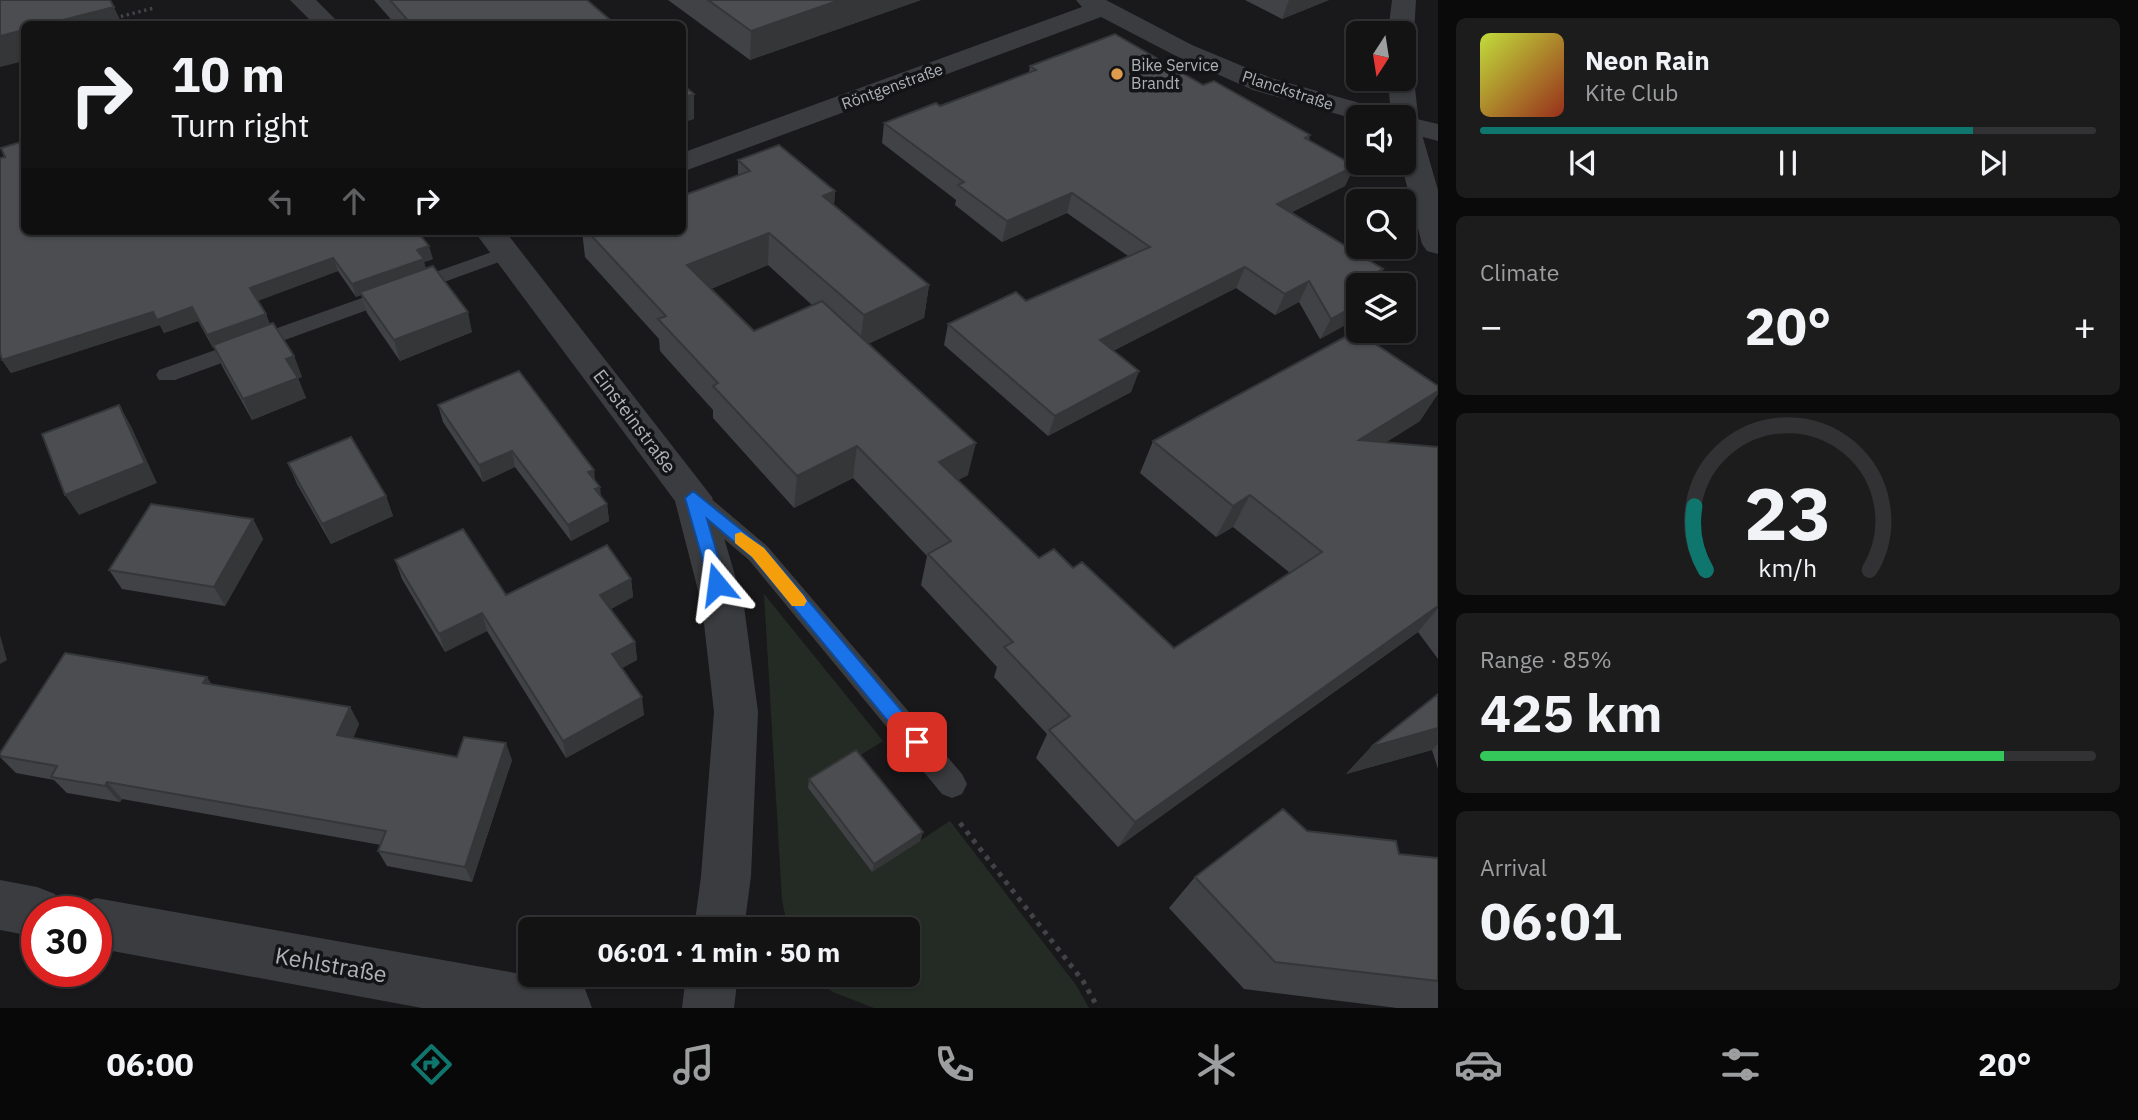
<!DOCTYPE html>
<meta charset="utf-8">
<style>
:root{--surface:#131314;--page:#1c1c1d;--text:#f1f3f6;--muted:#9d9ea0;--line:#323234;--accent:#0f766e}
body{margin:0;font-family:"IBM Plex Sans",sans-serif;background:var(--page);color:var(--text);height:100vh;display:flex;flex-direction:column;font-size:26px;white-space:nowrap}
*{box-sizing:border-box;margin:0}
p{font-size:23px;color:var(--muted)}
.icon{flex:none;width:38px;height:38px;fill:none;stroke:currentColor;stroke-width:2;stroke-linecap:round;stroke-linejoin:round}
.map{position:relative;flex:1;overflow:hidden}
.drawer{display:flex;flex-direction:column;gap:18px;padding:18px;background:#0a0a0b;width:700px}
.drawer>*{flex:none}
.top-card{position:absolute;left:21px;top:21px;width:665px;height:214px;border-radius:10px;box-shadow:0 2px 5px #0004,0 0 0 2px var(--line);background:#131314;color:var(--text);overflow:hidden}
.needle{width:46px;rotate:192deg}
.controls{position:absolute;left:1346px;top:21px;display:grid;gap:14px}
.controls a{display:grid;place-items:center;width:70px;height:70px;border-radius:10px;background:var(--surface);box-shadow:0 2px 5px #0004,0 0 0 2px var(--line);font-size:35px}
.speed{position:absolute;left:21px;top:896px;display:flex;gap:14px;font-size:35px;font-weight:700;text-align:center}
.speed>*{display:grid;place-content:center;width:91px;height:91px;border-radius:50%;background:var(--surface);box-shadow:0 2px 5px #0004,0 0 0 2px var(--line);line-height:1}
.speed .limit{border:10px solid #d22;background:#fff;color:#111}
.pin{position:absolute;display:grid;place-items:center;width:60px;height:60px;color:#fff;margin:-30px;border-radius:14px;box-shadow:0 4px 10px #0006}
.me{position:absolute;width:77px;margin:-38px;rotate:344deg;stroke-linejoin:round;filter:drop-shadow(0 0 5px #0008)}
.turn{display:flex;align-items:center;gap:24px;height:147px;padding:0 35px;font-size:32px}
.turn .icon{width:91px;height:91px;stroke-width:2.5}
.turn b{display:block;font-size:49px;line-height:60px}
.lanes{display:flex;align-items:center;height:66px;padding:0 35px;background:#0003;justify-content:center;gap:35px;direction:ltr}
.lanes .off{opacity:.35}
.big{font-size:52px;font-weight:700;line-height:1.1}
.drawer .widget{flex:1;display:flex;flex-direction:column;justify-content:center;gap:10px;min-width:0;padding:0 24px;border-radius:10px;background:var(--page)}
.drawer .dial{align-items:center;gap:0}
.dial svg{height:182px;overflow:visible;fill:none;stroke:var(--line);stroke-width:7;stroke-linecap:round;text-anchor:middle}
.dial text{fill:var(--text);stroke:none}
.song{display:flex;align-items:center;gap:21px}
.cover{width:84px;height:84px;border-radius:10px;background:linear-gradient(135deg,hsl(70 70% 55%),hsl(10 70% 35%))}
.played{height:7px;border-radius:4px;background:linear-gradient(90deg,var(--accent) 80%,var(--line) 80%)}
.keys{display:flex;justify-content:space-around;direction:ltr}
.heat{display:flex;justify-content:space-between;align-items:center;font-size:38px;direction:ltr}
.charge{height:10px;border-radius:5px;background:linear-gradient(90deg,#34c759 85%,var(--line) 0)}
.trip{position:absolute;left:518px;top:917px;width:402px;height:70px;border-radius:10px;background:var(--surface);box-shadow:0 2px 5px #0004,0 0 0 2px var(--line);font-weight:700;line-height:70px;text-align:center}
.dock{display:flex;height:112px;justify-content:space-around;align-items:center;background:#080808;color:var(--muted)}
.dock .icon{width:49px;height:49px}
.dock .active{color:var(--accent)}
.dock b{font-size:32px;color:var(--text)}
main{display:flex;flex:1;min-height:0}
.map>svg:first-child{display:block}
</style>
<main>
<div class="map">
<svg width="1438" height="1008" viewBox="0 0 1438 1008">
<rect width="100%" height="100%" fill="#19191b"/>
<path fill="#242b24" d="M764 594 883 741 808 788 872 872 950 821 1076 985 1089 1008H874L833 992 810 975H908V929H788L782 900Z"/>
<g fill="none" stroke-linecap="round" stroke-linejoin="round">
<path stroke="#414346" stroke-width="3.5" stroke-dasharray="2.5 3.5" stroke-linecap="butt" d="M115 18 154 8"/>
<path stroke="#414346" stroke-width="5" stroke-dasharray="4.5 6" stroke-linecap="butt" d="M960 823 1083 981 1098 1008"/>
<path fill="#3b3c3f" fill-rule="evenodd" d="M506 247 516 253 513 257 175 380H159L156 375 159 370Z
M693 489 702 491 767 546 962 774 967 784 962 794 952 798 942 794 749 560 684 505 681 498 684 491Z"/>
<path fill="#3b3c3f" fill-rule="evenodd" d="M290 0H316L340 24H314Z
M1076 0H1106L1192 45 1271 78 1388 111 1392 117H1358V120L1253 90 1174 55 1101 17 682 172V153L1082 7Z
M1404 116 1438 124V141L1404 132V117H1398Z
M474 231H505L712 497 744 606 758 712 751 876 744 929H694L701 876 714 712 702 606 675 501Z
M0 880 37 887 55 894 62 912H37V937L0 930Z
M96 898 566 982 585 989 592 1008H422L96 948V912H75L78 905Z
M686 975H738L734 1008H682Z"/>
<path fill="#3b3c3f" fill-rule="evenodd" d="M1392 0H1416L1414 33 1410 38 1404 40V33H1388Z
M1404 72 1410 73 1414 79 1419 124 1438 190V254L1427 251 1422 244 1401 163 1404 117H1391L1388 79H1404Z"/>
</g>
<path fill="#404245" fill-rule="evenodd" d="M374 0H587L615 24H395Z
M668 0H921L750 60Z
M1245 0H1329L1282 19Z
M1030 66 1203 85 1310 135 1309 139 1345 186 1292 212 1383 269 1374 285H1358V318L1320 339 1299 302 1275 315 1236 288 1113 351 1139 371 1131 392 1048 436 944 345 948 324 1026 301 1128 256 1067 213 1002 242 955 205 956 200 882 143 884 123 940 106 1029 72Z
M0 158 433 259 424 262 426 269 472 332 400 361 367 313 361 295 356 297 338 271 257 301 266 314 270 325 294 356 302 377 298 378 306 398 252 420 222 366 214 348H213L198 321 164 333 160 325 11 373 2 360Z
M738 160 835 191 834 205 929 285 924 318 868 344 968 475 958 480 1039 558 1073 568 1174 648 1290 573 1233 527 1216 537 1140 473 1153 441 1420 421 1386 442 1438 447V659L1418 632 1118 847 1036 758 1047 734 994 677 997 667 921 585 927 556 853 478 794 508 713 418V410L660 351 659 339 585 257 582 231H682L738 175ZM768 265 812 305 754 331 711 289Z
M438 405 595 481 601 497 607 504 609 521 571 541 515 467 483 482 443 422Z
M288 463 386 496 393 516 331 544 297 484Z
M253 519 263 539 225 606 122 589 109 570Z
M395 560 506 595 631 579 633 597 611 609 635 642 637 660 622 668 644 715 566 758 487 631 445 652 402 579Z
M207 677 211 684 350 707 359 724 353 738 457 757 512 760 472 882 387 866 378 851 381 845 122 799 120 802 67 793 54 780 16 773 0 757V753Z
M1438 694V769L1432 750 1346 774 1371 747Z
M809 779 923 832 920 841 872 872 808 788Z
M1307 831 1399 854 1438 858V1008H1397L1244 989 1169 908 1195 877Z"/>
<path fill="#343638" d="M840 0H921L750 60 751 31Z
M1289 0H1329L1282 19Z
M114 7 122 24H47Z
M24 30V61L0 67V36Z
M694 94V119L682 123V98Z
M1355 166 1345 186 1268 224 1277 204Z
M835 191 832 224 823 196Z
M1072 193 1067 213 1002 242 1007 221Z
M769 233 768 265 688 298 687 265Z
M429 246 433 259 424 262 427 272 360 292 361 295 356 297 352 284 417 250Z
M333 258 338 271 255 302 250 288Z
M1245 267 1236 288 1093 361 1100 340Z
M1383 269 1374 285H1358L1359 282Z
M1309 281 1299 302 1275 315 1285 294Z
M929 285 924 318 859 348 864 315Z
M1358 304V318L1320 339 1331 319Z
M192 307 198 321 164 333 157 320Z
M153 312 160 325 11 373 2 360Z
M468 312 472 332 400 361 394 340Z
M266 314 271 327 213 348 207 335Z
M294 356 302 377 298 378 306 398 252 420 243 399 286 359Z
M1139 371 1131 392 1048 436 1055 416Z
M1438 391V394L1420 421 1339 472 1359 440Z
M119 405 131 426 157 483 79 515 65 495Z
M976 443 968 475 932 494 939 462Z
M857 446 853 478 794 508 797 476Z
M512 451 515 467 483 482 479 465Z
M594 470 596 486 588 472Z
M600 487 602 503 595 489Z
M1250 495 1233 527 1216 537 1233 506Z
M386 496 393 516 331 544 322 524Z
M607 504 609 521 571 541 568 525Z
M253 519 263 539 225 606 214 587Z
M631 579 633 597 603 613 600 595Z
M1438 606V608L1418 632 1118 847 1135 822Z
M482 613 487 631 445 652 439 634Z
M0 635 7 660 0 664Z
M635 642 637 660 615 671 612 654Z
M207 677 218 695 203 683Z
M642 697 644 715 566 758 563 741Z
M350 707 359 724 347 753 337 735Z
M1438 728V744L1432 750 1346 774 1371 747Z
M506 743 512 760 472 882 465 867Z
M107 782 122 799 120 802 105 786Z
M923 832 920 841 872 872 874 864Z"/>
<path fill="#4b4d50" stroke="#343638" stroke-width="2" d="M0 0H110L114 7 47 24H24V30L0 36Z
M390 0H587L615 24H411Z
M708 0H840L751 31Z
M1115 34 1203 85 1214 81 1310 135 1305 138 1355 166 1277 204 1383 269 1359 282 1364 285H1358V304L1331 319 1309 281 1285 294 1245 267 1100 340 1139 371 1055 416 948 324 1016 292 1026 301 1150 247 1072 193 1007 221 958 185 964 182 884 123 936 103 940 106 1036 70 1030 66Z
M682 84 694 94 682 98Z
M24 141V231H417L429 246 417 250 424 259 352 284 333 258 250 288 266 314 207 335 192 307 157 320 153 312 2 360 0 352V158L5 157 1 148Z
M779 145 835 191 823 196 929 285 864 315 769 233 687 265 754 331 822 301 976 443 939 462 1039 558 1054 549 1073 568 1082 562 1174 648 1322 552 1250 495 1233 506 1153 441 1356 331 1438 386V391L1359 440 1438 447V606L1135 822 1049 730 1070 716 1004 647 1013 642 928 554 951 541 857 446 797 476 713 386 718 383 658 319 666 316 587 231H682V196L750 171 738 160Z
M433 266 468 312 394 340 360 292Z
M273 323 294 356 286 359 298 378 243 399 213 345Z
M519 371 594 470 588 472 600 487 595 489 607 504 568 525 512 451 479 465 438 405Z
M119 405 145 463 65 495 42 434Z
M351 437 386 496 322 524 288 463Z
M151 504 253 519 214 587 109 570Z
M463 529 506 595 607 545 631 579 600 595 635 642 612 654 642 697 563 741 482 613 439 634 395 560Z
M65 653 207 677 203 683 350 707 337 735 457 757 464 737 506 743 465 867 378 851 386 831 107 782 105 786 51 777 57 766 0 756V753Z
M1438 694V728L1371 747Z
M856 750 923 832 874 864 809 779Z
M1283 809 1307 831 1396 841 1399 854 1438 858V981L1275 962 1195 877Z"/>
<path fill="#1a73e8" stroke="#114b97" stroke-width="2" d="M693 491 764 548 923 736 926 742 923 748 917 751 910 748 752 557 707 519 726 584 723 589H711L685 498Z"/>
<path fill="#f59e0b" d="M741 532 764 548 804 596 807 601 804 606H792L752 557 735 543V534Z"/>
<circle fill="#de9a4e" stroke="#141416" stroke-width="2.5" cx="1117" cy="74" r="7"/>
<g text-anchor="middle" stroke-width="7" stroke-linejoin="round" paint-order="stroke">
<g font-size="16" fill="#adb2b9" stroke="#141416" text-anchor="start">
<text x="1131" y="71">Bike Service<tspan x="1131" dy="18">Brandt</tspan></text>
</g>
<g font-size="16" fill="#adb2b9" stroke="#141416">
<text transform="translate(892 86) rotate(-20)" y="6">Röntgenstraße</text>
<text transform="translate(1288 90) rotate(18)" y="6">Planckstraße</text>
</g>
<g font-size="19" fill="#adb2b9" stroke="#141416">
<text transform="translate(635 421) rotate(53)" y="7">Einsteinstraße</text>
</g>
<g font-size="23" fill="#adb2b9" stroke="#141416">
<text transform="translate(331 965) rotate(10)" y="8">Kehlstraße</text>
</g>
</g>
</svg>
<div class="controls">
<a><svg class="needle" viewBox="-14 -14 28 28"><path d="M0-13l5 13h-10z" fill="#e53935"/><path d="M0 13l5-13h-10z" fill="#9d9ea0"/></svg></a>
<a><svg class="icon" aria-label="sound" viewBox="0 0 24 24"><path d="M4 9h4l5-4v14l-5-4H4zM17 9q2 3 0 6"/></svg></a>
<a><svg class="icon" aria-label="search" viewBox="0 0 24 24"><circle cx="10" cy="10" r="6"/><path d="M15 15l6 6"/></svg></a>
<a><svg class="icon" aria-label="layers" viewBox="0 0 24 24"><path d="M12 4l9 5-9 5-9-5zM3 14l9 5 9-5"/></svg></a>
</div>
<div class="speed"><div class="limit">30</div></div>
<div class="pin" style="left:917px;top:742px;background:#d93025"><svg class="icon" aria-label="arrive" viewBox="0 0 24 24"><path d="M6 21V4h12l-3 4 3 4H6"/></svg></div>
<svg class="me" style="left:717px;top:584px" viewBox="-20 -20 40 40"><path d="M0-17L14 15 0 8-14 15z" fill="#1a73e8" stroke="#fff" stroke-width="4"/></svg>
<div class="trip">06:01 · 1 min · 50 m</div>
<div class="top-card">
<div class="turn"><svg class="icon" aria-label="right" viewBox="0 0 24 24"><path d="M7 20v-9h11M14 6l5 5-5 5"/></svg><div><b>10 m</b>Turn right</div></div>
<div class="lanes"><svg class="icon off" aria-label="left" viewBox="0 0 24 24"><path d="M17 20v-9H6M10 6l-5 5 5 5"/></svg><svg class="icon off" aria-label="ahead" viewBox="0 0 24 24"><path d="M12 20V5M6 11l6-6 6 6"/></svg><svg class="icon" aria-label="right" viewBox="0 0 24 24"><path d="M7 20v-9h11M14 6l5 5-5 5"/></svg></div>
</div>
</div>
<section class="drawer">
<div class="widget">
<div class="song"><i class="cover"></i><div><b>Neon Rain</b><p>Kite Club</p></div></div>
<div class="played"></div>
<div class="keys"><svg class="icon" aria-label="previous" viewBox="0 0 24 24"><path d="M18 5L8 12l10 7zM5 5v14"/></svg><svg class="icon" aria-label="pause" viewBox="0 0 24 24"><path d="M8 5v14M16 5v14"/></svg><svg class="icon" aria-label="next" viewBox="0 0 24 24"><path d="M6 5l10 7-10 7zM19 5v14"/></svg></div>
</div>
<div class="widget"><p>Climate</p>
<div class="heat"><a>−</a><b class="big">20°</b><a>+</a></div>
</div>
<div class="widget dial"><svg viewBox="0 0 100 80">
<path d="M14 69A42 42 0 1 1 86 69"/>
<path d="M14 69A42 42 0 0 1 9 41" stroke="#0f766e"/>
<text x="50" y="56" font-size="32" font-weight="700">23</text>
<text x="50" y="72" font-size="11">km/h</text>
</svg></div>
<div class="widget"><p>Range · 85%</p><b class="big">425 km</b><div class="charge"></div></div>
<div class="widget"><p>Arrival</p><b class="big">06:01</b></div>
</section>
</main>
<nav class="dock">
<b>06:00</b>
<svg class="icon active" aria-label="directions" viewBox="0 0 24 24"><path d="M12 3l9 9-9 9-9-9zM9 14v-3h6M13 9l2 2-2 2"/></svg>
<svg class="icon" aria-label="music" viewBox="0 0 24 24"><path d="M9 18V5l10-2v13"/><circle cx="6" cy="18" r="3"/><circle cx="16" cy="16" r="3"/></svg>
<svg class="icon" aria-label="phone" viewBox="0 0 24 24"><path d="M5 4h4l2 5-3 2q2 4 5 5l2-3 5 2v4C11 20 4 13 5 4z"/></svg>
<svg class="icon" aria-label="climate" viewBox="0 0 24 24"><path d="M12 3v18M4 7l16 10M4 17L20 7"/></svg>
<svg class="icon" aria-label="car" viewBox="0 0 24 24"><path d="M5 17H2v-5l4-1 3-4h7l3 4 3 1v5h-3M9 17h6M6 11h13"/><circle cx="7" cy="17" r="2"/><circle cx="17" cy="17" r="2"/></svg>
<svg class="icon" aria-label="filters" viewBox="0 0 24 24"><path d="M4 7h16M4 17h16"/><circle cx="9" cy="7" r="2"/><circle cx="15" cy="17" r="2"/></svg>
<b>20°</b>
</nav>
